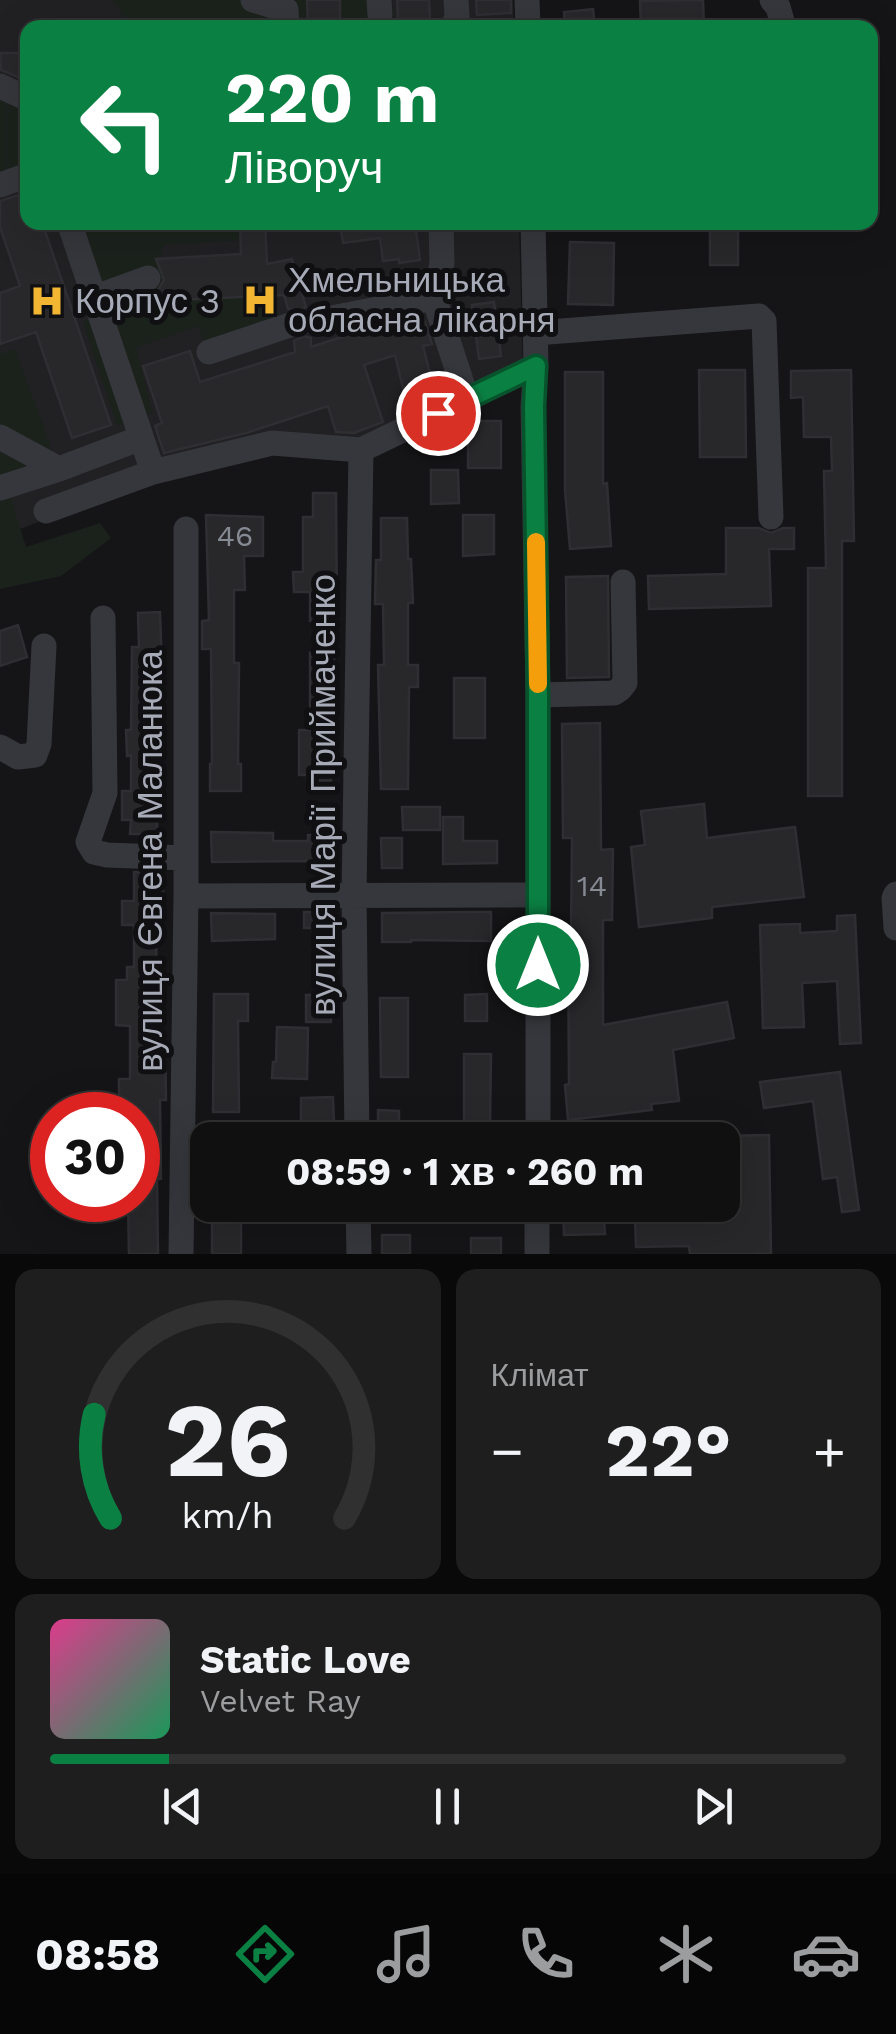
<!DOCTYPE html>
<html lang="uk">
<meta charset="utf-8">
<style>
:root{--surface:#101011;--page:#1e1e1f;--text:#f1f3f6;--muted:#9c9d9f;--line:#303031;--accent:#0b8043}
body{margin:0;font-family:"Work Sans",sans-serif;background:var(--page);color:var(--text);height:100vh;display:flex;flex-direction:column;font-size:38px;white-space:nowrap}
*{box-sizing:border-box;margin:0}
p{font-size:32px;color:var(--muted)}
.icon{flex:none;width:55px;height:55px;fill:none;stroke:currentColor;stroke-width:2;stroke-linecap:round;stroke-linejoin:round}
.map{position:relative;height:1254px;overflow:hidden}
.details{display:flex;flex-direction:column;gap:15px;padding:15px;background:#090909;flex:1}
.details>*{flex:none}
.guide{position:absolute;left:20px;top:20px;width:858px;height:210px;border-radius:20px;box-shadow:0 10px 40px #0002,0 0 0 2px var(--line);background:#0b8043;color:#fff;overflow:hidden}
.speed{position:absolute;left:30px;top:1092px;display:flex;gap:20px;font-size:50px;font-weight:700;text-align:center}
.speed>*{display:grid;place-content:center;width:130px;height:130px;border-radius:50%;background:var(--surface);box-shadow:0 10px 40px #0002,0 0 0 2px var(--line);line-height:1}
.speed .limit{border:15px solid #d22;background:#fff;color:#111}
.pin{position:absolute;display:grid;place-items:center;width:85px;height:85px;color:#fff;margin:-42px;border:5px solid #fff;border-radius:50%;box-shadow:0 2px 10px #0007}
.me{position:absolute;width:110px;margin:-55px;rotate:0deg;stroke-linejoin:round;filter:drop-shadow(0 0 8px #0008)}
.turn{display:flex;align-items:center;gap:35px;height:210px;padding:0 40px;font-size:45px}
.turn .icon{width:130px;height:130px;stroke-width:2.5}
.turn b{display:block;font-size:70px;line-height:85px}
.big{font-size:75px;font-weight:700;line-height:1.1}
.details .card{flex:1;display:flex;flex-direction:column;justify-content:center;gap:15px;min-width:0;padding:0 35px;border-radius:20px;background:var(--page)}
.details .dial{align-items:center;gap:0}
.dial svg{height:260px;overflow:visible;fill:none;stroke:var(--line);stroke-width:7;stroke-linecap:round;text-anchor:middle}
.dial text{fill:var(--text);stroke:none}
.song{display:flex;align-items:center;gap:30px}
.cover{width:120px;height:120px;border-radius:15px;background:linear-gradient(135deg,hsl(330 70% 55%),hsl(150 70% 35%))}
.played{height:10px;border-radius:5px;background:linear-gradient(90deg,var(--accent) 15%,var(--line) 15%)}
.keys{display:flex;justify-content:space-around;direction:ltr}
.heat{display:flex;justify-content:space-between;align-items:center;font-size:55px;direction:ltr}
.details .tiles{flex:1;display:grid;gap:15px;grid-template-columns:1fr 1fr}
.card:last-child{grid-column:span 2}
.trip{position:absolute;left:190px;top:1122px;width:550px;height:100px;border-radius:20px;background:var(--surface);box-shadow:0 10px 40px #0002,0 0 0 2px var(--line);font-weight:700;line-height:100px;text-align:center}
.tab-bar{display:flex;height:160px;justify-content:space-around;align-items:center;background:#060607;color:var(--muted)}
.tab-bar .icon{width:70px;height:70px}
.tab-bar .active{color:var(--accent)}
.tab-bar b{font-size:45px;color:var(--text)}
.map>svg:first-child{display:block}
</style>
<div class="map">
<svg width="896" height="1254" viewBox="0 0 896 1254">
<rect width="100%" height="100%" fill="#151517"/>
<path fill="#212124" d="M0 0H513L514 27 28 28V222L519 223 523 378 364 455 266 450 155 476 0 537Z"/>
<path fill="#1b221c" d="M113 0H392L394 22 436 23 437 27H130Z
M0 90 28 104 27 172 0 181Z
M73 223H245L246 240 164 245 161 249 163 291H266L274 322 204 342 198 326 136 348 153 412 117 426 83 323 97 311 92 284Z
M15 349 59 469 0 488V354Z
M9 492 26 547 100 523 111 538 61 576 0 589V495Z"/>
<path fill="#28282b" stroke="#2f2f33" stroke-width="2.5" d="M307 0H340V28H308Z
M397 0H429L430 19 398 20Z
M476 0H511V13L477 15Z
M703 0 704 28H641L640 1Z
M593 9 595 28H565L564 12Z
M0 53H28V81L1 70Z
M28 192V222H42L111 425 72 438 36 332 0 344V293L20 286 0 227V201Z
M240 222H265L267 264 292 259 306 307 300 310 288 309 284 295 158 301V290L164 280 156 259 241 254Z
M353 222H415L420 260 399 263V259L383 261 380 238 343 243 340 224Z
M710 222H738V265H710Z
M570 242 614 243 613 305 568 304Z
M494 302 501 356 479 359 472 305Z
M423 317 432 344 423 346 432 381 403 388 395 355 364 365 383 422 354 433 336 432 328 406 246 433 164 453 155 426 162 423 143 366 190 351 200 382 295 352 294 341 304 336 311 338V347L375 326Z
M699 370H745L746 457H700Z
M851 370 854 541H842V796H808V568H826L824 471H832L831 437H804L803 397 791 398V371Z
M565 372H603V484L607 483 611 546 570 549 565 490Z
M468 421H501V468H468Z
M431 470H458L459 503 431 504Z
M313 493H336L337 621H310V592H294L293 572H303V517H313Z
M206 515 263 517V556H244L245 590H234V663H239L238 764H241V791H210V764H212L211 649H202V621L209 620Z
M463 515H494V554L463 556Z
M381 518H407L408 559H411L413 603H408V665H418V687H409L408 789H381L378 665H384L383 604H375L376 560H381Z
M726 528H759L771 533 783 528H794V549H769L771 606 649 609 648 576 726 574Z
M608 576 609 677 567 678 566 577Z
M160 612 162 671H159L161 755H158L157 834H130L131 820H122V791H131V755L127 756 126 730H131L132 647H139L138 613Z
M18 625 27 657 0 666V631Z
M334 652V707H331V781H307V775H299V730H310V653Z
M454 678H485V738H454Z
M600 723 601 850 613 849 612 920H603V1025L727 1002 734 1038 673 1050 679 1101 651 1104 652 1110 568 1120 565 1085 569 1084 568 932H571L572 838H563L562 724Z
M704 804 707 838 795 827 804 897 712 907V918L639 927 631 847 645 845 641 811Z
M402 807H440V830H403Z
M443 817H463V841H497V863L443 864Z
M211 832 273 833V841H308V835H334V873H317V861L212 862Z
M381 838H402V868H382Z
M134 872 163 873V897H157L156 973H160L159 1035H165L166 1100H160L161 1179H157L158 1254H129L128 1204H135V1200H138V1115H126L125 1100H119V1079H130V1026L116 1025V980H127V967H134V925H122V901H134Z
M304 912H335L336 936H317V928H304Z
M473 912H491V941L411 940V942H382V913Z
M211 913 275 914V939L212 941Z
M855 915 861 1043 840 1044 837 981 802 983 804 1027 763 1028 760 925 800 924V933L837 931V916Z
M214 994H248V1021H238L239 1112H213Z
M331 994V1022H306V995Z
M487 994V1021H465V995Z
M380 998H408V1077H381Z
M277 1027 308 1028 307 1079 272 1078 273 1062H276Z
M464 1054H491L490 1125H464Z
M840 1072 859 1210 842 1212 837 1177 823 1179 813 1101 764 1108 760 1082Z
M333 1097 334 1121 301 1122V1098Z
M378 1110 399 1111V1139H378Z
M769 1135 771 1254H690L689 1246 636 1247 635 1220 604 1221 605 1234 564 1235 563 1205H722V1136Z
M212 1205H241V1254H212Z
M446 1205H475L476 1221H447Z
M382 1235H410V1254H382Z
M471 1238H501V1254H471Z"/>
<g fill="none" stroke-linecap="round" stroke-linejoin="round">
<path stroke="#36373c" stroke-width="25" d="M253 0 286 10 287 28
M379 0 380 15
M527 0 528 28
M772 0 778 7 784 28
M453 28 457 16 456 0
M0 86 28 99
M0 185 28 175
M69 222 153 472
M441 222 442 263 434 298 467 399 536 366
M533 222 536 366 533 406 538 695V1140
M93 298 148 278
M311 322 434 298
M535 333 759 316 764 321 771 517
M209 352 293 324
M0 437 59 469 0 488
M59 469 141 438
M46 511 153 472 272 443 361 450 467 399
M103 618 105 793 88 842 94 852 107 855 186 858
M538 695 614 693 620 689 625 683 623 582
M0 747 18 757 35 755 39 744 44 646
M896 894 894 898 896 928
M186 896 538 895
M357 1140 354 894 361 450
M358 1205 359 1254
M181 1254 186 896V529
M537 1254V1205"/>
</g>
<g fill="none" stroke-linecap="round" stroke-linejoin="round">
<g stroke="#07532c" stroke-width="25">
<path id="route" d="M438 413 536 366 534 406 538 696V965"/>
</g>
<use href="#route" stroke="#0b8043" stroke-width="18"/>
<path stroke="#f59e0b" stroke-width="18" d="M536 542 538 684"/>
</g>
<defs>
<g id="hospital-bare" transform="scale(2.7)"><path d="M-5-5h3v3.5h4V-5h3V5h-3V1.5h-4V5h-3Z" fill="#f2b632" stroke="#101012" stroke-width="2.5" paint-order="stroke"/></g>
</defs>
<g fill-rule="evenodd">
<use href="#hospital-bare" x="260" y="300"/>
<use href="#hospital-bare" x="47" y="301"/>
</g>
<g text-anchor="middle" stroke-width="10" stroke-linejoin="round" paint-order="stroke">
<g font-size="30" fill="#868a93">
<text x="235" y="546">46</text>
<text x="592" y="896">14</text>
</g>
<g font-size="35" fill="#a7abb7" stroke="#101012" text-anchor="start">
<text x="288" y="292">Хмельницька<tspan x="288" dy="40">обласна лікарня</tspan></text>
<text x="75" y="313">Корпус 3</text>
</g>
<g font-size="35" fill="#a7abb7" stroke="#101012">
<text transform="translate(323 795) rotate(-90)" y="12">вулиця Марії Приймаченко</text>
<text transform="translate(150 861) rotate(-90)" y="12">вулиця Євгена Маланюка</text>
</g>
</g>
</svg>
<div class="speed"><div class="limit">30</div></div>
<div class="pin" style="left:438px;top:413px;background:#d93025"><svg class="icon" aria-label="arrive" viewBox="0 0 24 24"><path d="M6 21V4h12l-3 4 3 4H6"/></svg></div>
<svg class="me" style="left:538px;top:965px" viewBox="-20 -20 40 40"><circle r="17" fill="#0b8043" stroke="#fff" stroke-width="3"/><path d="M0-11L8 9 0 5-8 9z" fill="#fff"/></svg>
<div class="trip">08:59 · 1 хв · 260 m</div>
<div class="guide">
<div class="turn"><svg class="icon" aria-label="left" viewBox="0 0 24 24"><path d="M17 20v-9H6M10 6l-5 5 5 5"/></svg><div><b>220 m</b>Ліворуч</div></div>
</div>
</div>
<section class="details">
<div class="tiles">
<div class="card dial"><svg viewBox="0 0 100 80">
<path d="M14 69A42 42 0 1 1 86 69"/>
<path d="M14 69A42 42 0 0 1 9 37" stroke="#0b8043"/>
<text x="50" y="56" font-size="32" font-weight="700">26</text>
<text x="50" y="72" font-size="11">km/h</text>
</svg></div>
<div class="card"><p>Клімат</p>
<div class="heat"><a>−</a><b class="big">22°</b><a>+</a></div>
</div>
<div class="card">
<div class="song"><i class="cover"></i><div><b>Static Love</b><p>Velvet Ray</p></div></div>
<div class="played"></div>
<div class="keys"><svg class="icon" aria-label="previous" viewBox="0 0 24 24"><path d="M18 5L8 12l10 7zM5 5v14"/></svg><svg class="icon" aria-label="pause" viewBox="0 0 24 24"><path d="M8 5v14M16 5v14"/></svg><svg class="icon" aria-label="next" viewBox="0 0 24 24"><path d="M6 5l10 7-10 7zM19 5v14"/></svg></div>
</div>
</div>
</section>
<nav class="tab-bar">
<b>08:58</b>
<svg class="icon active" aria-label="directions" viewBox="0 0 24 24"><path d="M12 3l9 9-9 9-9-9zM9 14v-3h6M13 9l2 2-2 2"/></svg>
<svg class="icon" aria-label="music" viewBox="0 0 24 24"><path d="M9 18V5l10-2v13"/><circle cx="6" cy="18" r="3"/><circle cx="16" cy="16" r="3"/></svg>
<svg class="icon" aria-label="phone" viewBox="0 0 24 24"><path d="M5 4h4l2 5-3 2q2 4 5 5l2-3 5 2v4C11 20 4 13 5 4z"/></svg>
<svg class="icon" aria-label="climate" viewBox="0 0 24 24"><path d="M12 3v18M4 7l16 10M4 17L20 7"/></svg>
<svg class="icon" aria-label="car" viewBox="0 0 24 24"><path d="M5 17H2v-5l4-1 3-4h7l3 4 3 1v5h-3M9 17h6M6 11h13"/><circle cx="7" cy="17" r="2"/><circle cx="17" cy="17" r="2"/></svg>
</nav>
